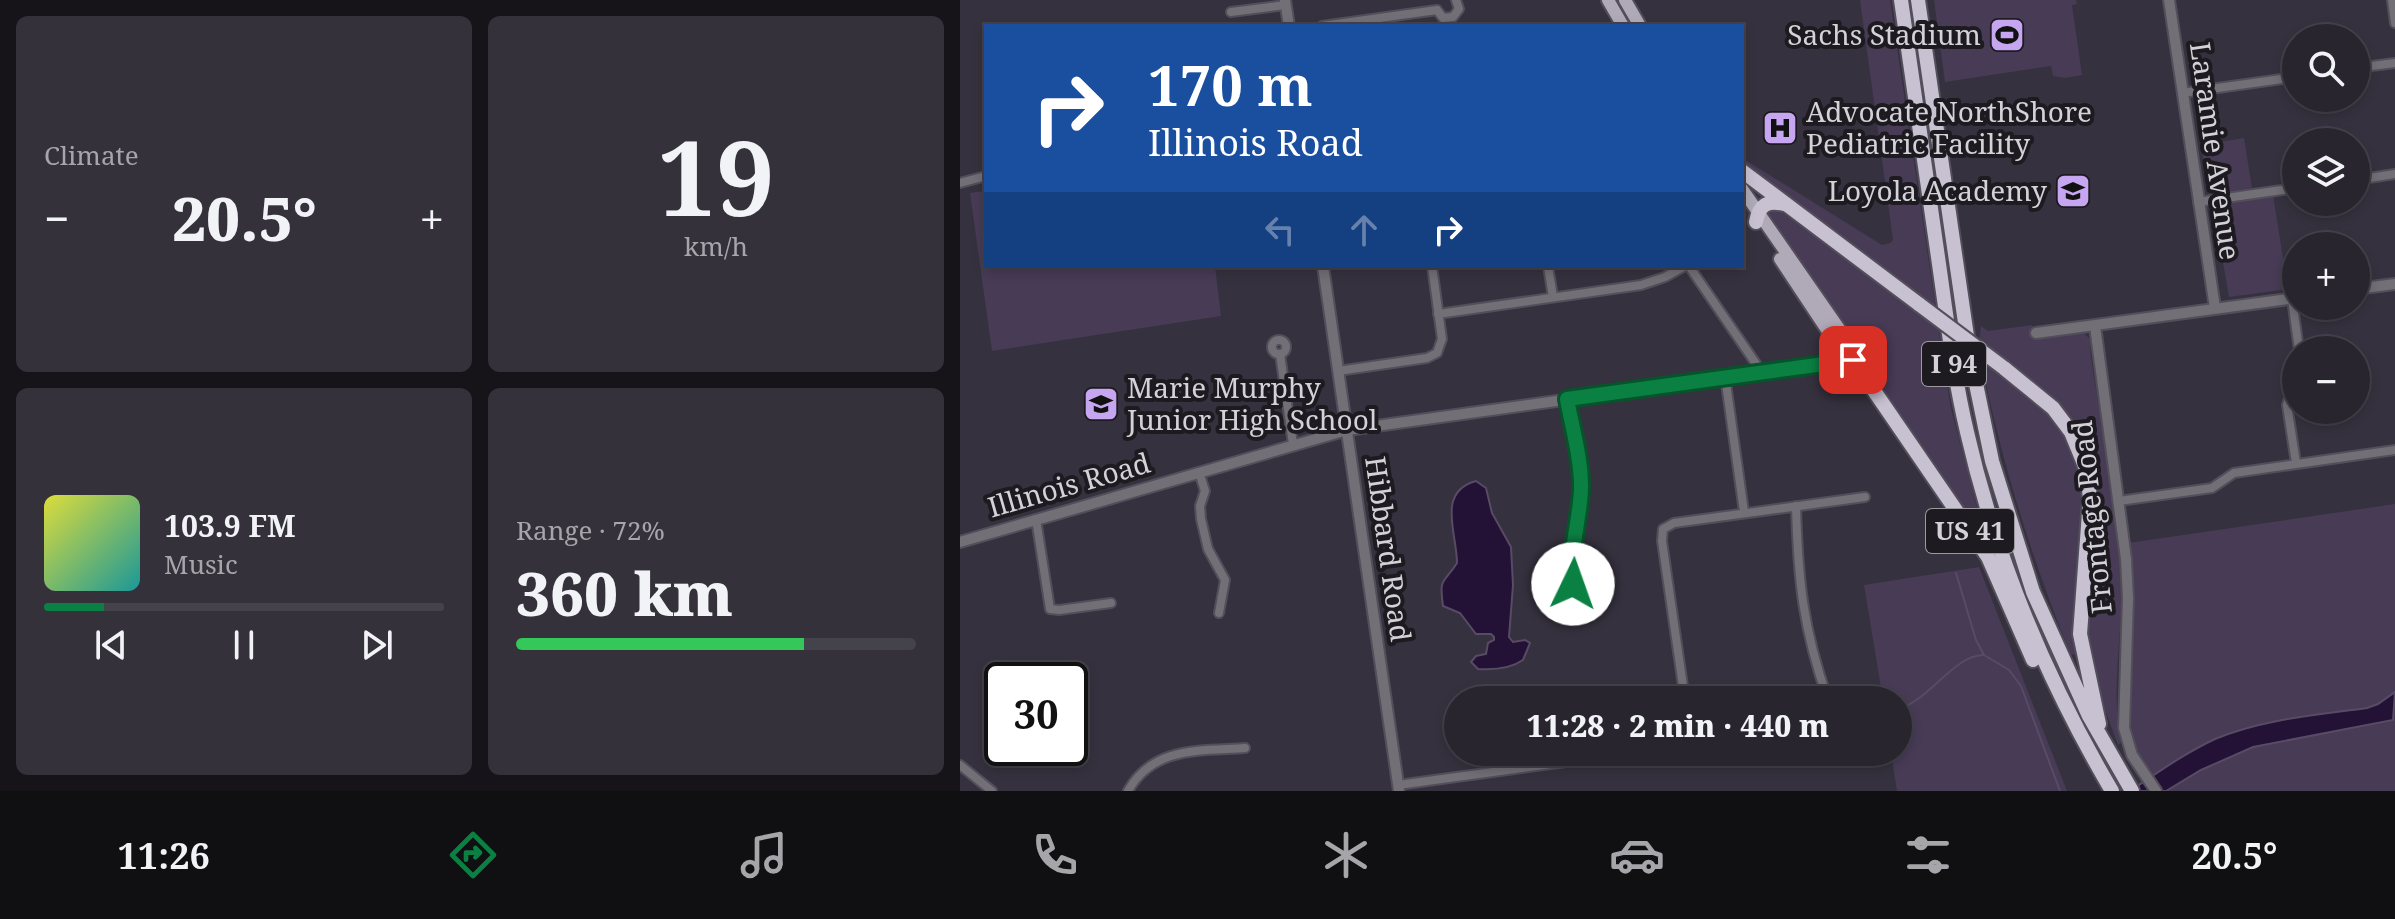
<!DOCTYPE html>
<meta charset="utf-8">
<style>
:root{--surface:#28252e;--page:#34313a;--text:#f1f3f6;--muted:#a5a5aa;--line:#44424a;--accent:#0b8043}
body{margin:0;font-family:"Noto Serif",serif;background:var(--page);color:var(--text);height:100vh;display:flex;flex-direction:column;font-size:30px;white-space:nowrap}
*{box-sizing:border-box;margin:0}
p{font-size:26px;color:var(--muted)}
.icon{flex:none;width:44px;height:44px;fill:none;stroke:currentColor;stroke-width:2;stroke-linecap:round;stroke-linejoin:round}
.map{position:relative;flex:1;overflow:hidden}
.drawer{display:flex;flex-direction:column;gap:16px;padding:16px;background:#161419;width:960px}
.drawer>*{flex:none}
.top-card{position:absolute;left:24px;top:24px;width:760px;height:244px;border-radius:0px;box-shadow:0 4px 12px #0003,0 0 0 2px var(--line);background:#1a4fa0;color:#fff;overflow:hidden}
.fabs{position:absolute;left:1322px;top:24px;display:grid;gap:16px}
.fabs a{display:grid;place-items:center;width:88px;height:88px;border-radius:50%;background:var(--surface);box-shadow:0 4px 12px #0003,0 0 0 2px var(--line);font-size:40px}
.speed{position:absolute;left:24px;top:662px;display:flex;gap:16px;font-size:40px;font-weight:700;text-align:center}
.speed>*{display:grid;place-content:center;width:104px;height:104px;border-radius:50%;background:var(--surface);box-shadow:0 4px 12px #0003,0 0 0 2px var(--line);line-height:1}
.speed .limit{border:4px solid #111;border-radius:12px;background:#fff;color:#111}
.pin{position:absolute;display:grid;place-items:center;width:68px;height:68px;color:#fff;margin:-34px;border-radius:16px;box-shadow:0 4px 12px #0006}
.me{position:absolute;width:88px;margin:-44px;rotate:3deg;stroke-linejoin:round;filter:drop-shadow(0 0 6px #0008)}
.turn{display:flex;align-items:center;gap:28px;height:168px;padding:0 32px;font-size:36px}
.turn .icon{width:104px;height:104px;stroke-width:2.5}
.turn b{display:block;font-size:56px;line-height:68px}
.lanes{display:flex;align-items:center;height:76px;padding:0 32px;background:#0003;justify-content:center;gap:40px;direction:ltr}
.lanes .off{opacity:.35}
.big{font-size:60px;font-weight:800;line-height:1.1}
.drawer .tile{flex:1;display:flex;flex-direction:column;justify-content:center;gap:12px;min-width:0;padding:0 28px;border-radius:12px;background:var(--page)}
.drawer .dial{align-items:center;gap:0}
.dial b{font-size:104px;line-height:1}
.song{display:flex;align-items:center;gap:24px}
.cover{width:96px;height:96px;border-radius:12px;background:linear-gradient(135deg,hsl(60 70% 55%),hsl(180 70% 35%))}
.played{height:8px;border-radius:4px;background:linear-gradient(90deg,var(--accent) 15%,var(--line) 15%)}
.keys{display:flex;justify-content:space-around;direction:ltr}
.heat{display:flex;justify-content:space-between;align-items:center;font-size:44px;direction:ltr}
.charge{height:12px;border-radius:6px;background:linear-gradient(90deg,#34c759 72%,var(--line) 0)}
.drawer .tiles{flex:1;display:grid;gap:16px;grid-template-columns:repeat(2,1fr)}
.trip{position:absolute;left:484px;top:686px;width:468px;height:80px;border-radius:40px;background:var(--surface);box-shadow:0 4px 12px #0003,0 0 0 2px var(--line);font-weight:800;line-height:80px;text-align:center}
.tab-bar{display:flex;height:128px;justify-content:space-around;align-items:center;background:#100f12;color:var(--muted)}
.tab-bar .icon{width:56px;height:56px}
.tab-bar .current{color:var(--accent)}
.tab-bar b{font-size:36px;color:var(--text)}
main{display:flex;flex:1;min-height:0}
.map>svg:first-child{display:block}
</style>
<main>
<section class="drawer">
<div class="tiles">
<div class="tile"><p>Climate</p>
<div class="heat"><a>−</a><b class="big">20.5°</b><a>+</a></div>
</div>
<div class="tile dial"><b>19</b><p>km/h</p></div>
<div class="tile">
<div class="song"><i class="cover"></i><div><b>103.9 FM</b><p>Music</p></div></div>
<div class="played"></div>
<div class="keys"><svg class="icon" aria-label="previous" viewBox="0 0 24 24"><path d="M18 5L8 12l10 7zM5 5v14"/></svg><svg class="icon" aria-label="pause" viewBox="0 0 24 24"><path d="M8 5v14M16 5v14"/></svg><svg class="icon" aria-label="next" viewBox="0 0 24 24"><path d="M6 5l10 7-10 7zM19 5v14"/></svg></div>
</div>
<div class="tile"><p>Range · 72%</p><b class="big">360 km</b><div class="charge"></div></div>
</div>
</section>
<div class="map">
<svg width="1435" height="791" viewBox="0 0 1435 791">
<rect width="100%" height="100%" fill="#36313e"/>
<path fill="#473b56" d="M900 0H930L976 310 782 166V158L922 245 930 243 933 240Z
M974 0H1116L1117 4 1112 5 1122 75 1105 78 1093 76 1091 66 985 82Z
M1284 138 1292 188 1253 194 1247 181 1241 145Z
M26 191V266H255L261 316 32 351 10 193Z
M1313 195 1328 289 1269 297 1253 204Z
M816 208 978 325 991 409 1025 538 1021 539 938 414 901 349 809 217 806 210Z
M1072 325 1076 337 1123 332 1130 339C1130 358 1134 376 1137 394 1144 449 1156 504 1161 559 1166 619 1149 685 1161 743L1158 745 1140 696 1127 633 1135 551 1136 498 1120 438 1019 342 1021 326 1028 331Z
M1020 356C1041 373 1064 388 1083 406 1154 476 1106 569 1116 654L1111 655C1070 555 1042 463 1020 356Z
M1435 504V791H1204L1178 753 1169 721 1173 590 1168 543Z
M1019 567 1107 791H937L931 752H938V700H923L904 585Z"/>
<path fill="#231235" stroke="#584b66" stroke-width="2" d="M516 481 526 488 532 513 551 547 553 585 549 637 553 642 565 640 570 643 563 660C550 669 534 670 518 669L511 662 516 656 526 654 528 643 534 640V637L531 634H516L500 613 483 606C479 576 483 585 497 563 497 533 476 492 516 481Z
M1435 692 1433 720 1293 747 1241 770 1206 791H1170C1197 773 1225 753 1255 739 1303 719 1356 715 1407 708L1418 704Z"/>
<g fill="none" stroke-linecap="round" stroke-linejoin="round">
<path stroke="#584b66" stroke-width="2" d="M996 573 1016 640 1024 655 1049 670 1061 686 1100 791
M938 709C970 700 993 656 1023 655"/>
<g stroke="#524e5a" stroke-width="12">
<path id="minor" d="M1432 0 1435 23
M477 10 483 18 493 17 499 9 496 0
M271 12 325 5
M362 26 477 10
M1396 68 1435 63
M1222 93 1336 77
M1396 180 1435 174
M0 183 26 176
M1238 202 1336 188
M588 266 593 297
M729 266 801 371
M1332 299 1339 350
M478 314 681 285 705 277 725 266
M312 347a7 7 0 1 1 14 0a7 7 0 1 1-14 0Z
M320 354 333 444
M378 371 467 358 477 353 482 339 472 266
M765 376 784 512
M607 399C612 427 621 456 621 485 622 512 605 565 613 584
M1336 463 1327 405 1336 377
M239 472 245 491 240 506 241 519 248 549 265 580 259 613
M1159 501 1252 488 1274 473 1435 450
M836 506C838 580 843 629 868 700
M76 519 90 609 99 610 151 603
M725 700 702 541 703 529 714 523 905 497
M0 765 32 791
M438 785 680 752
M168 791C193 746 241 751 285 748"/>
</g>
<g stroke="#524e5a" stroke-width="14">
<path id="tertiary" d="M325 0 329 26
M1209 0 1255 308
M363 266 439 791
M1396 289 1435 284
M1135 326 1166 559 1168 598 1164 728 1172 755 1196 791
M1076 333 1336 298
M0 542 387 430 893 360"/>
</g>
<g stroke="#524e5a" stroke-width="16">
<path id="primary" d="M648 0 663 26
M665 0 680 26
M782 189 891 346 893 360
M820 259 879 348 893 360"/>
</g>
<g stroke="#524e5a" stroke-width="18">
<path id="motorway" d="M941 0C953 88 966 176 979 264 987 320 994 377 1007 432 1036 559 1086 679 1152 791
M958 0 1009 350 1032 461 1073 592 1129 716 1172 791
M782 171 960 305
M796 222C799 205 807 200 824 204
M893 360 1028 557 1073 660
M1044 368 1093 408 1111 432 1127 471 1130 499 1120 634 1139 724"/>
</g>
<use href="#minor" stroke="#726f76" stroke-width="8"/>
<use href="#tertiary" stroke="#726f76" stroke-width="10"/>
<use href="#primary" stroke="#b0aab8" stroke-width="12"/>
<use href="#motorway" stroke="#c8c1d1" stroke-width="14"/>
<g stroke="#524e5a" stroke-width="18" stroke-linecap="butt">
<path id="motorway-bridge" d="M960 305 1044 368"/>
</g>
<use href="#motorway-bridge" stroke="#c8c1d1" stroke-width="14"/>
</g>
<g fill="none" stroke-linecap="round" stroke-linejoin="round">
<g stroke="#07532c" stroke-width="20">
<path id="route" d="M613 584C606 565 622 512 621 485 621 457 612 427 607 399L893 360"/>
</g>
<use href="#route" stroke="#0b8043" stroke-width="14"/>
</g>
<defs>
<g id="stadium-square" transform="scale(1.8)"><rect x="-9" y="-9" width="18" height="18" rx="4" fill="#c6a6f0" stroke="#1d1a20"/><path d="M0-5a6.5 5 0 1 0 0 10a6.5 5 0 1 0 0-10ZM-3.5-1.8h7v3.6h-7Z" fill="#111"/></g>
<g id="hospital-square" transform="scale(1.8)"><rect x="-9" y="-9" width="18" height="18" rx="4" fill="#c6a6f0" stroke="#1d1a20"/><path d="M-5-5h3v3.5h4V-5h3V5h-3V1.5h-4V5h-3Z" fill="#111"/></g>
<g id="school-square" transform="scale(1.8)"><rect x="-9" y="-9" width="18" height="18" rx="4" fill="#c6a6f0" stroke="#1d1a20"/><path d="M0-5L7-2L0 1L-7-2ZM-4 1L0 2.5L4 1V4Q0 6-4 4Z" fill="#111"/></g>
</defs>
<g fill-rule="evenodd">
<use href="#stadium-square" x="1047" y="35"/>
<use href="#hospital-square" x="820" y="128"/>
<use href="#school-square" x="1113" y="191"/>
<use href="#school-square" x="141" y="404"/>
</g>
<g text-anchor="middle" stroke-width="8" stroke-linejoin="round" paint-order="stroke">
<g fill="#1d1a20" stroke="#9d9aa2" stroke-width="2">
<rect x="962" y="342" width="64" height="44" rx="6"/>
<rect x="966" y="509" width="88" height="44" rx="6"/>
</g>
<g font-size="26" font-weight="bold" fill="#d4d1d9">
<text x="994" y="373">I 94</text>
<text x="1010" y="540">US 41</text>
</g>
<g font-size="28" fill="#d4d1d9" stroke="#1d1a20" text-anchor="end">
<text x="1021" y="45">Sachs Stadium</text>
<text x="846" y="122" text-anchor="start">Advocate NorthShore<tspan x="846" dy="32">Pediatric Facility</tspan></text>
<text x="1087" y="201">Loyola Academy</text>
<text x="167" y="398" text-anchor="start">Marie Murphy<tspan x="167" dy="32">Junior High School</tspan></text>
</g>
<g font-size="28" fill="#d4d1d9" stroke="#1d1a20">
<text transform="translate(1255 151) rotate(82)" y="10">Laramie Avenue</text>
<text transform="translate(109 485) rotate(-16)" y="10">Illinois Road</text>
<text transform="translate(1132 517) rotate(-96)" y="10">Frontage Road</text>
<text transform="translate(428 549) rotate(82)" y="10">Hibbard Road</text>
</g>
</g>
</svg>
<div class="fabs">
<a><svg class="icon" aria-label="search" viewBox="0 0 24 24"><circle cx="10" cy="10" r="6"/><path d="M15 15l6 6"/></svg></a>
<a><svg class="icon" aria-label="layers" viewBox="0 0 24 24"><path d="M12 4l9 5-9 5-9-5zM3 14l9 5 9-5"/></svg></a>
<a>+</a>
<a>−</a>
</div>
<div class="speed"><div class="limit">30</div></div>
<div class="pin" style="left:893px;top:360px;background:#d93025"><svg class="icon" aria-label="arrive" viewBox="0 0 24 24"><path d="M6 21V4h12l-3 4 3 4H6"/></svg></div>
<svg class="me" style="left:613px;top:584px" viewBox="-20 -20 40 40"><circle r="19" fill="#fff"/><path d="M0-13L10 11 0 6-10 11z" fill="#0b8043"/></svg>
<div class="trip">11:28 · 2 min · 440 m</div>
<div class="top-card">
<div class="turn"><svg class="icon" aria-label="right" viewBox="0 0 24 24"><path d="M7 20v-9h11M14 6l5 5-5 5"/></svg><div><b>170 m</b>Illinois Road</div></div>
<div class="lanes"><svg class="icon off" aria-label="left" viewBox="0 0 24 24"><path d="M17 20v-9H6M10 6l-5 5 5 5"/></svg><svg class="icon off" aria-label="ahead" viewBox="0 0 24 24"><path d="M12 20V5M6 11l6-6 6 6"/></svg><svg class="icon" aria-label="right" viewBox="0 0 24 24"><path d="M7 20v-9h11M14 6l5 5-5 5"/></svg></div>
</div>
</div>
</main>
<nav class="tab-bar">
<b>11:26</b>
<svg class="icon current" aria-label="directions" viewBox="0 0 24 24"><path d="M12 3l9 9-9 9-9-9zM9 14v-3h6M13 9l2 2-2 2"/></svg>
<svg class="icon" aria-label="music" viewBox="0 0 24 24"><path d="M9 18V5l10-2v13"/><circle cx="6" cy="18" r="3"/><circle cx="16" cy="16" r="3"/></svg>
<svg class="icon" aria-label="phone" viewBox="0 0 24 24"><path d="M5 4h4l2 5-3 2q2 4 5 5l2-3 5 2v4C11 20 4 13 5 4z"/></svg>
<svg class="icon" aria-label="climate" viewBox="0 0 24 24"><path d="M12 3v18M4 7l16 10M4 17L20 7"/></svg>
<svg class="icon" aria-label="car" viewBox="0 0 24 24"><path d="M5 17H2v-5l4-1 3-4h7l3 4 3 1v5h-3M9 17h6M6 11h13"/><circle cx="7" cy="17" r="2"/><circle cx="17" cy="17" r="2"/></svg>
<svg class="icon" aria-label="filters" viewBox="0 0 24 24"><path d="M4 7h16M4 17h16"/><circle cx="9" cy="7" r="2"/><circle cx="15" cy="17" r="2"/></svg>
<b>20.5°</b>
</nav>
